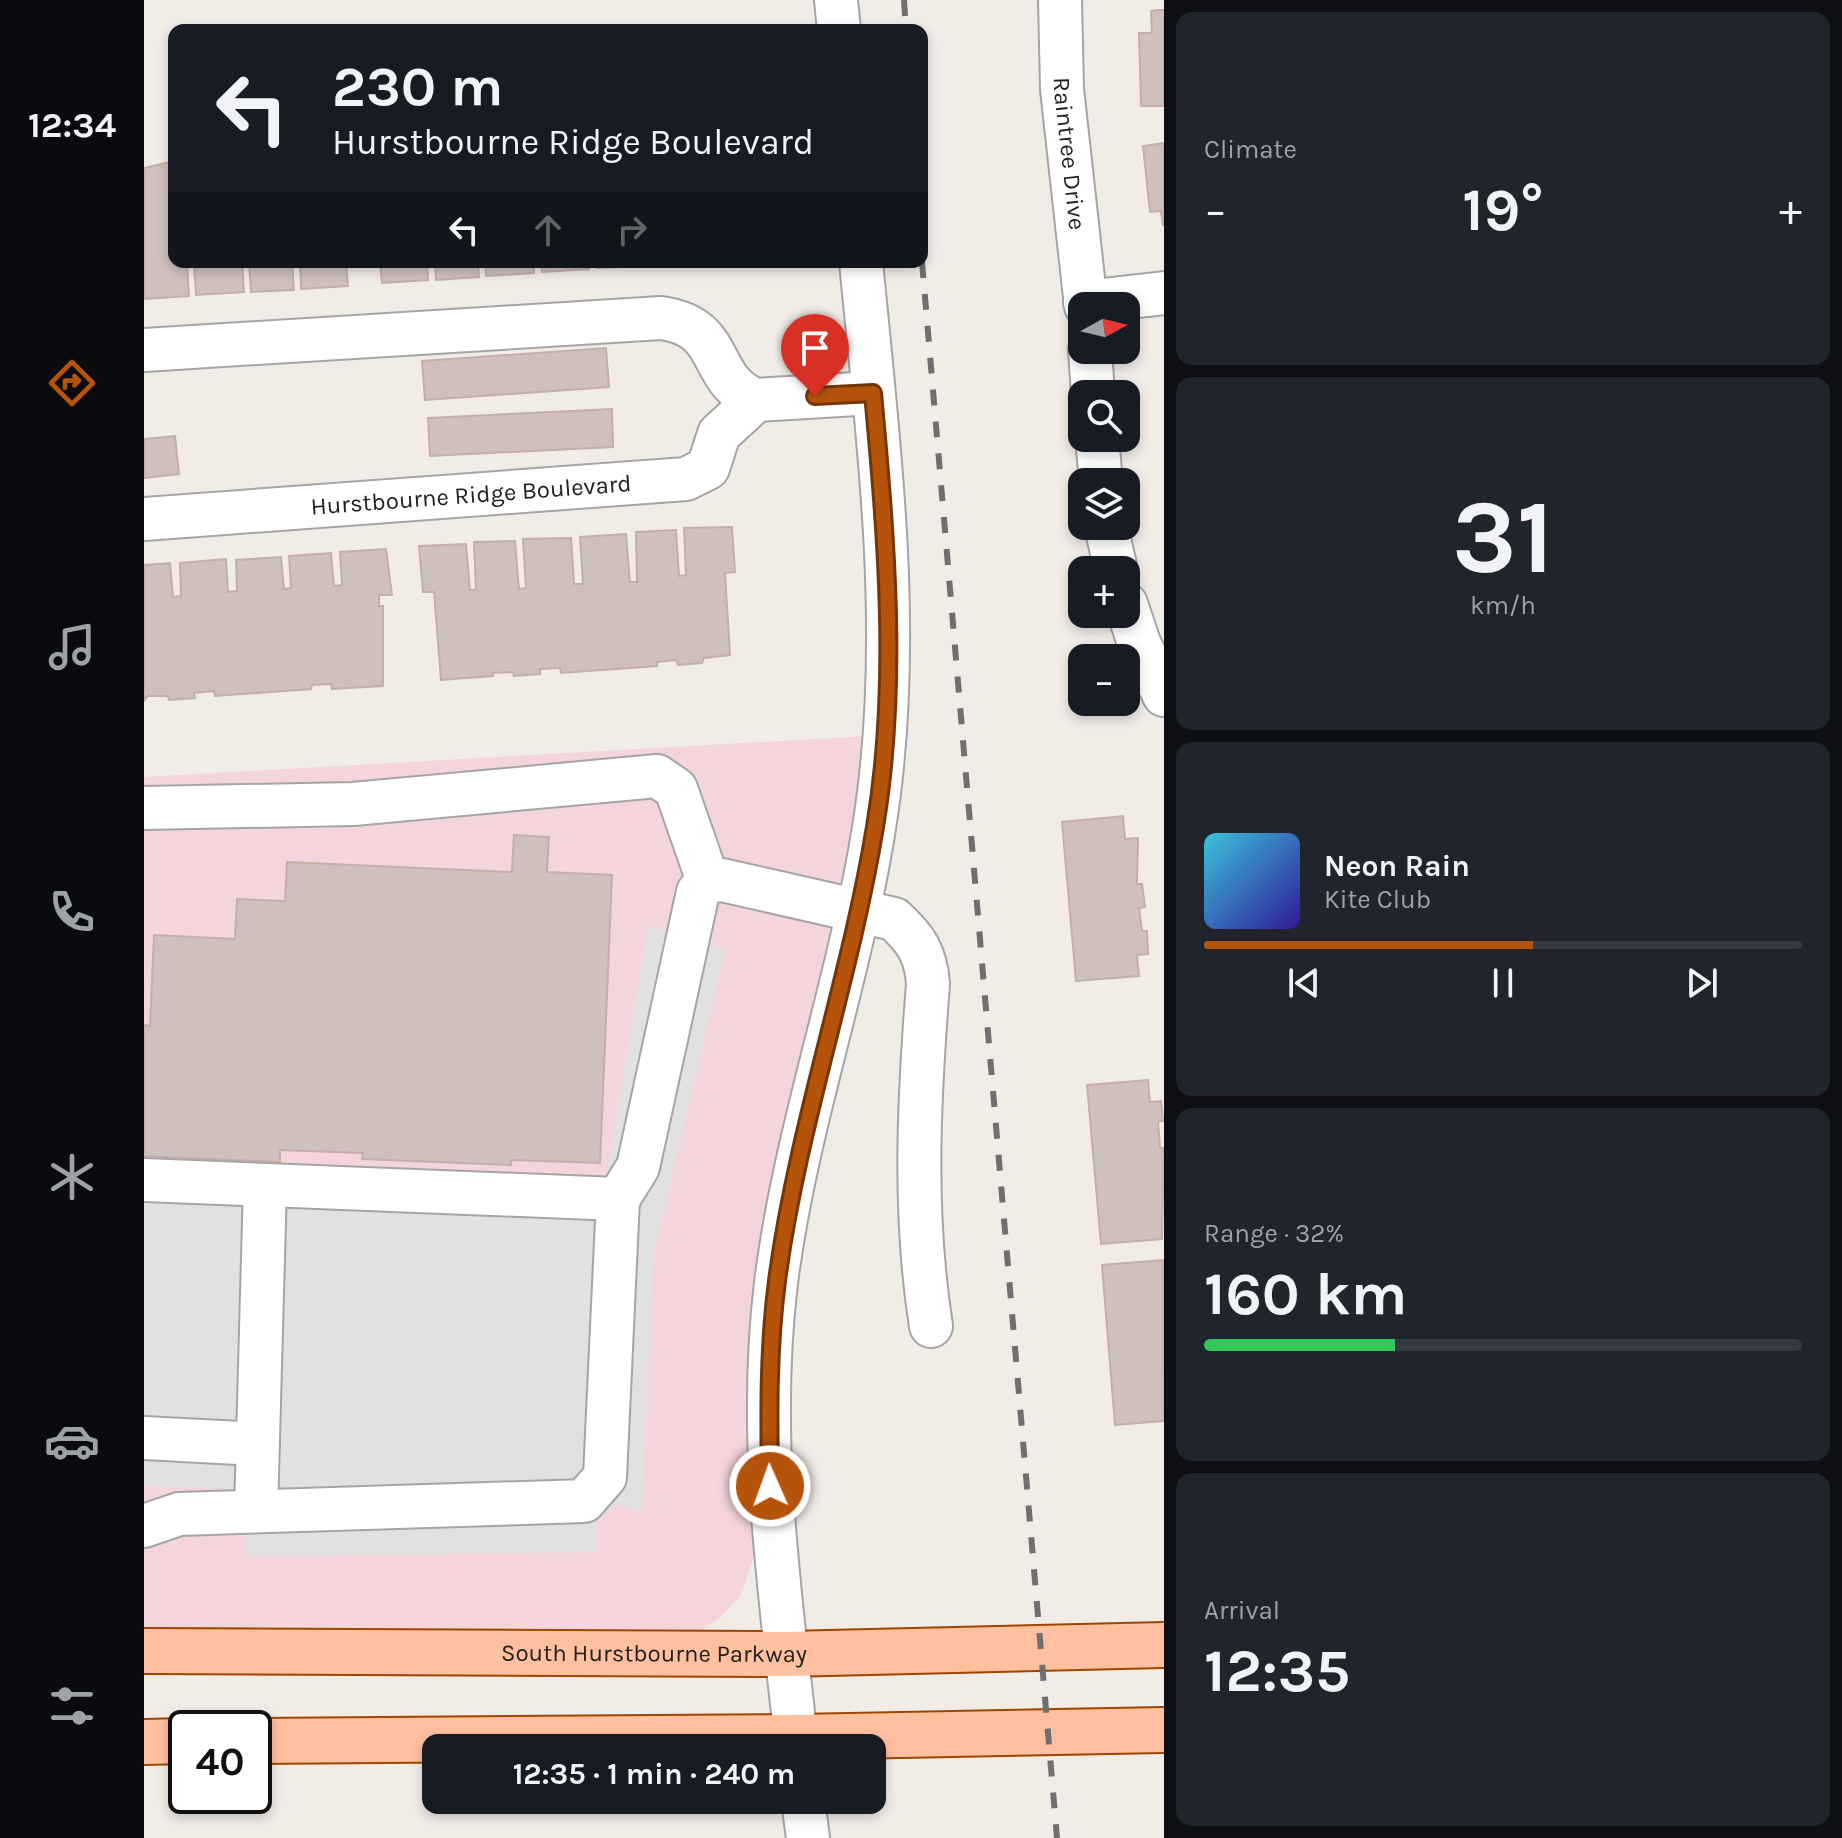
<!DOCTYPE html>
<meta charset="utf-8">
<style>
:root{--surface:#171b24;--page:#20242c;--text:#f1f3f6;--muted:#9ea1a6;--line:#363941;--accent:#b45309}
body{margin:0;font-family:Karla,sans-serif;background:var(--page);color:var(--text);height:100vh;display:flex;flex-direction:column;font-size:30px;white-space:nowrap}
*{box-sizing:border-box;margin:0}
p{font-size:26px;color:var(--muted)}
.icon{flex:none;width:44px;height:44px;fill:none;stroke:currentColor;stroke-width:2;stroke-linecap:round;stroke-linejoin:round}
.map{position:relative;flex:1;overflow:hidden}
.details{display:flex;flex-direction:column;gap:12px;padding:12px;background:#0d0f14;width:678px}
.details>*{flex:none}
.banner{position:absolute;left:24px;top:24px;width:760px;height:244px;border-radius:16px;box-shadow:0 4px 12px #0003;background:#171b24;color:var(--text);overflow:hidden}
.needle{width:52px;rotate:82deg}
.buttons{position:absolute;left:924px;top:292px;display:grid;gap:16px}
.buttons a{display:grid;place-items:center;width:72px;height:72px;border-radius:16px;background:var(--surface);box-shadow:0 4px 12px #0003;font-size:40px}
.speed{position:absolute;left:24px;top:1710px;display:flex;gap:16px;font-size:40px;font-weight:700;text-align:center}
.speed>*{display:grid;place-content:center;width:104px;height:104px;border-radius:50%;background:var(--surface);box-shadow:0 4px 12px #0003;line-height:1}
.speed .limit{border:4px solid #111;border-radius:12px;background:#fff;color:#111}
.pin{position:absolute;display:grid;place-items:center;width:68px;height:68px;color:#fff;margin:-82px -34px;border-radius:50% 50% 50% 0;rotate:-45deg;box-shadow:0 0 8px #0007}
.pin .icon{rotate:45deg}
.me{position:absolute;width:88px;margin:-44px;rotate:358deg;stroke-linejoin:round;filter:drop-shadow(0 0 6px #0008)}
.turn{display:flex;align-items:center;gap:28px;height:168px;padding:0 32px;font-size:36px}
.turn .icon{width:104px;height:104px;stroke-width:2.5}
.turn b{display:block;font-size:56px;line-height:68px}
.lanes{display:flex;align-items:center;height:76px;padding:0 32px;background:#0003;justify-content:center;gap:40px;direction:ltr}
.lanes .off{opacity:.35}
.big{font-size:60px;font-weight:700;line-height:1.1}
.details .card{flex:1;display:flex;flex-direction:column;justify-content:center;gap:12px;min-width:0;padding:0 28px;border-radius:16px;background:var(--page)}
.details .dial{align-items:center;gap:0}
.dial b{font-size:104px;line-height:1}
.song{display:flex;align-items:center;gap:24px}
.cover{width:96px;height:96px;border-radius:12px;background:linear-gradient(135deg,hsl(190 70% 55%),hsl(250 70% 35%))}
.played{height:8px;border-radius:4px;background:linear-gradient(90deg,var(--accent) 55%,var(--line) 55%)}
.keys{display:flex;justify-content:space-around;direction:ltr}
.heat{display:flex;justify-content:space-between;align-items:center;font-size:44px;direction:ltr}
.charge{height:12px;border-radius:6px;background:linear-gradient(90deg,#34c759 32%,var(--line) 0)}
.trip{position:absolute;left:278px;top:1734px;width:464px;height:80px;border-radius:16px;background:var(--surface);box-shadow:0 4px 12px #0003;font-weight:700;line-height:80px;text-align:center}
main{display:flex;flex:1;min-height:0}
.menu{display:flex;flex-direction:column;width:144px;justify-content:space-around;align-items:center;background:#090b0e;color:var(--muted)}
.menu .icon{width:56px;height:56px}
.menu .selected{color:var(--accent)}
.menu b{font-size:36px;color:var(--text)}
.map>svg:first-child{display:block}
</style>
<main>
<nav class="menu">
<b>12:34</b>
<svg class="icon selected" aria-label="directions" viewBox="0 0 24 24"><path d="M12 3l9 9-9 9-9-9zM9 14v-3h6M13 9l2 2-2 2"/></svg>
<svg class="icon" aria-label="music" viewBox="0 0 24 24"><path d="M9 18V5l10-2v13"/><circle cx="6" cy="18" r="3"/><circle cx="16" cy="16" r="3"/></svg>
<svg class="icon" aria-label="phone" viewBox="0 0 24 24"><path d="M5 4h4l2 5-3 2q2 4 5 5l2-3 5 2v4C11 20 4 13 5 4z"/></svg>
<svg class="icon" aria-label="climate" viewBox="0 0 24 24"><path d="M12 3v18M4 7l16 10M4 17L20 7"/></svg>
<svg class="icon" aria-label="car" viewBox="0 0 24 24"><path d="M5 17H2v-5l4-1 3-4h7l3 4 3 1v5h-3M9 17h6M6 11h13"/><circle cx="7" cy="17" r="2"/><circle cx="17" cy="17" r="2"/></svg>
<svg class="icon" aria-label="filters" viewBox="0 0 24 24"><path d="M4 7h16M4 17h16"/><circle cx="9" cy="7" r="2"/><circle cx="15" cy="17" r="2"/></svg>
</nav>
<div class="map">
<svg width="1020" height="1838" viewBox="0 0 1020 1838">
<rect width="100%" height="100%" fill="#f2ece7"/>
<path fill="#f4d5db" d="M740 735 653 1169 627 1510 596 1596 576 1618 561 1628 500 1654 0 1651V777Z"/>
<path fill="#e1e1e1" d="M504 926 581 949 509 1256 498 1511 470 1505 453 1522V1552L103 1556 94 1490 0 1485V1160L462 1179Z"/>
<path fill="#cec0bc" stroke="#c5aea8" stroke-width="2" d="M1013 10H1020V106H997L995 33H1008L1007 11Z
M1020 143V225H1019L1017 211 1006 212 999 146Z
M30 161V262H98L100 292 52 295 50 264H43L45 296 0 299V168Z
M105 262H148L150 290 107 292Z
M156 262H202L204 286 157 289Z
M236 262H283L284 280 238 283Z
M291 262H334L335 277 292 280Z
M341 262H390V273L342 276Z
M397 262H445V269L398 272Z
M452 262H495V266L453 268Z
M462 348 465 387 281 400 278 361Z
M468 409 469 447 286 456 284 418Z
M31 436 35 474 0 478V439Z
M588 527 591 572 581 573 586 655 560 658 558 663 534 665 532 660 513 662V666L417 673 416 668 396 669V674L370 676 369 672 349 673V676L297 680 290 592H279L275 546 322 544 326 590H332L330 542 371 541 375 589 382 588 379 539 427 538 430 584H439L436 537 482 534 486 582H493L492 532 532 530 535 576 542 575 540 528Z
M242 549 248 595H235V606H239V686L188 689 187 684 168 685 167 689 71 696 70 691 50 693 51 698 25 700 24 696H4L0 701V565L26 563 29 597 37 596 36 563 82 559 84 592 93 591 92 560 137 557 140 589 147 588 145 556 187 553 190 586 198 585 196 552Z
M979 816 981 839 994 838 993 884H998L1001 907 995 908 998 931H1003L1004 954 993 955 995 976 932 981 918 822Z
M370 835 405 837 403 872 468 875 456 1163 367 1160V1165L218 1159 219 1153 136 1150V1162L0 1156V1025L6 1026 10 935 91 939 93 899 141 901 143 862 368 872Z
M1004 1080 1006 1102 1017 1101 1019 1121 1014 1122 1016 1148H1020L1018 1239 957 1244 943 1085Z
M1019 1260 1020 1421 971 1425 958 1265Z"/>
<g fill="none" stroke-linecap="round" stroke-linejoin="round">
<g stroke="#a5a5a5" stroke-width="46">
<g id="minor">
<path d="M692 0 695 30"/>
<path id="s1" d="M916 0 918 89 942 306"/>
<path d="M941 302 1020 293"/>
<path d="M0 350 517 318C584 327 561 380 612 400L729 393"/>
<path d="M946 350 949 394"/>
<path d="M953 438 957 482"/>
<path id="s2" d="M0 519 542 479 564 468 575 434 612 400"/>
<path d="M962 526 972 570"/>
<path d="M982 604 995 643 1020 695"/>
<path d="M0 808 209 804 513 776 532 789 564 881"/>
<path d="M0 1180 474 1199 494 1167 554 892 564 881 578 880 750 919C772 939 782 954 784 984 775 1098 769 1212 787 1326"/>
<path d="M0 1438 114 1444"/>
<path d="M112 1511 121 1185"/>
<path d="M0 1526 35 1514 440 1501 461 1477 474 1199"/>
<path d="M653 1748C636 1593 613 1439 632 1283 654 1108 721 941 738 766 755 598 733 429 717 262"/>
<path d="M659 1800 664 1838"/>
</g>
</g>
<g stroke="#9e4600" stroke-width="48">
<g id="major">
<path id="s3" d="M0 1651 642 1654 1020 1645"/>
<path d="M110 1741 652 1737 1020 1730"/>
<path d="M0 1742 42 1741"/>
</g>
</g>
<use href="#minor" stroke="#fff" stroke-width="42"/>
<use href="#major" stroke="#ffc09f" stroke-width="44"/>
<path stroke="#6f6f6f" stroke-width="6" stroke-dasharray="16 16" stroke-linecap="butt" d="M760 0 762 30
M778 262 913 1838"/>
</g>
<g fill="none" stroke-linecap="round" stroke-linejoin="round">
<g stroke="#753606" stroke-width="20">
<path id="route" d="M626 1486C625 1417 624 1350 633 1281 653 1128 706 980 731 827 755 684 742 536 729 393L671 396"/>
</g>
<use href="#route" stroke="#b45309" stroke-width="14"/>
</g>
<g text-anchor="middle" stroke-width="7" stroke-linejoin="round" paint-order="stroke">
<g font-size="24" fill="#212121" stroke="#fff">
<text dy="8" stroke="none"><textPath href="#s1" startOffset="154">Raintree Drive</textPath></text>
<text dy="8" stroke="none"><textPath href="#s2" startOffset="328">Hurstbourne Ridge Boulevard</textPath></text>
<text dy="8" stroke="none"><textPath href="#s3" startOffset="510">South Hurstbourne Parkway</textPath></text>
</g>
</g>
</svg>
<div class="buttons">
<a><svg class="needle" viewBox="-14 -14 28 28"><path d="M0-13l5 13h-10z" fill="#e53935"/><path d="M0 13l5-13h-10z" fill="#9ea1a6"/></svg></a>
<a><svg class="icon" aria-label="search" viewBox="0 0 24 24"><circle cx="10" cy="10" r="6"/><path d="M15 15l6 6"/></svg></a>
<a><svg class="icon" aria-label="layers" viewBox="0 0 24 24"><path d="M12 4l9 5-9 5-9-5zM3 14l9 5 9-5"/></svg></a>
<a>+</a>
<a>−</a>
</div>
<div class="speed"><div class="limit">40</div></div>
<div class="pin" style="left:671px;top:396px;background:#d93025"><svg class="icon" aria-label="arrive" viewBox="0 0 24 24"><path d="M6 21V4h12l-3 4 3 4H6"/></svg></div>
<svg class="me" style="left:626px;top:1486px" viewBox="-20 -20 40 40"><circle r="17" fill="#b45309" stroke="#fff" stroke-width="3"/><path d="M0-11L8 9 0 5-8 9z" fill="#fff"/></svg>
<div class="trip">12:35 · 1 min · 240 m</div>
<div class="banner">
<div class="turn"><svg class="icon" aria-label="left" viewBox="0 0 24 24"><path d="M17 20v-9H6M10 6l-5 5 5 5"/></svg><div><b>230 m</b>Hurstbourne Ridge Boulevard</div></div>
<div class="lanes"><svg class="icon" aria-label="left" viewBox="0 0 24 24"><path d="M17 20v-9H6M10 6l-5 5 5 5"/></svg><svg class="icon off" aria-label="ahead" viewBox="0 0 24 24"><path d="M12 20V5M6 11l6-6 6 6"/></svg><svg class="icon off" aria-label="right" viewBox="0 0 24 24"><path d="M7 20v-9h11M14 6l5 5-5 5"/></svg></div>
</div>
</div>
<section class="details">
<div class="card"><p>Climate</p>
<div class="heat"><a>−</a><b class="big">19°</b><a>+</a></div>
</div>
<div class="card dial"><b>31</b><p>km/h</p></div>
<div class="card">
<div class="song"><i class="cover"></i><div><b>Neon Rain</b><p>Kite Club</p></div></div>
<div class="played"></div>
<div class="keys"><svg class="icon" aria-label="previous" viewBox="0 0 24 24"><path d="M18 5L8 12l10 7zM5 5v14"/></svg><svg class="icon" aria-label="pause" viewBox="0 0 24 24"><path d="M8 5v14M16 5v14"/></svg><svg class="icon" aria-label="next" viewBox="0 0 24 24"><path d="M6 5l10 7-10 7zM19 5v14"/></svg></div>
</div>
<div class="card"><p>Range · 32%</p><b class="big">160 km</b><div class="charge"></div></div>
<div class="card"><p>Arrival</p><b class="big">12:35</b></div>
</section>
</main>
